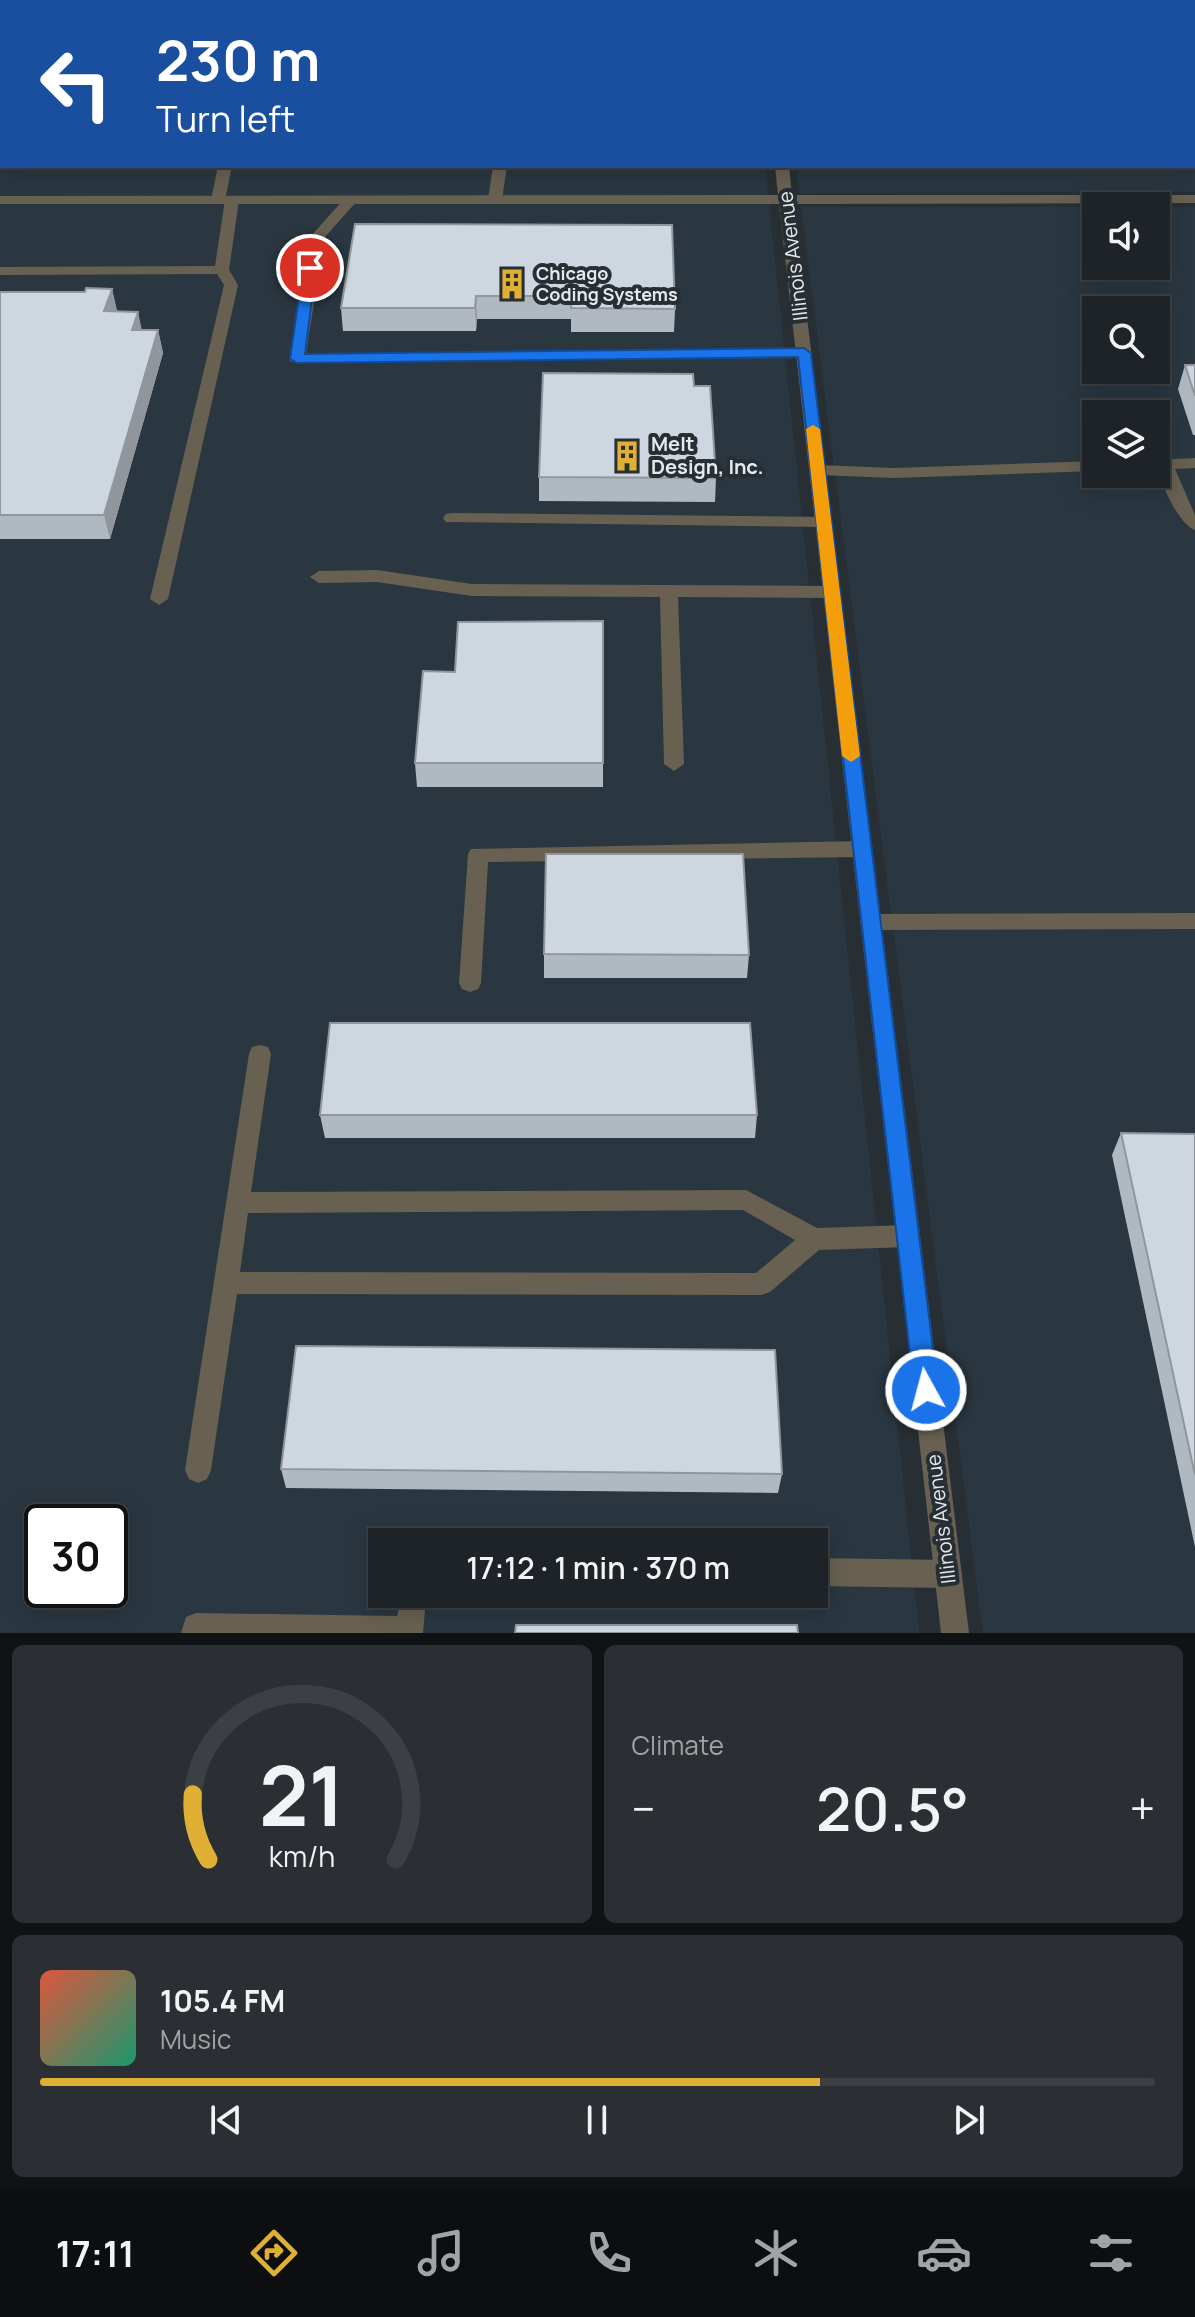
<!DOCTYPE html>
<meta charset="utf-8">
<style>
:root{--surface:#1e2327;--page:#2b2f33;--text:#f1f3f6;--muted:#a1a4a7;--line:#3c4044;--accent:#e0b034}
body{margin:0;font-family:Manrope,sans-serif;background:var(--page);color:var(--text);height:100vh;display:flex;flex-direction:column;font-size:30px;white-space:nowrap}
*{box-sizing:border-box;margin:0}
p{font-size:26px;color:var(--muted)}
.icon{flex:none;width:44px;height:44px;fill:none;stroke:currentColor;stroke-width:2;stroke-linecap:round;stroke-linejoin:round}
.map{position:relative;height:1633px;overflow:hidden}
.drawer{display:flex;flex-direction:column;gap:12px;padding:12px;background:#101315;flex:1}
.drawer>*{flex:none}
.top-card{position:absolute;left:0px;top:0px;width:1196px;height:168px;box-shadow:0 4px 20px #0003,0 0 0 2px var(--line);background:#1a4fa0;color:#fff;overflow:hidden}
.buttons{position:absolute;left:1082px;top:192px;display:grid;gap:16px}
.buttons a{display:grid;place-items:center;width:88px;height:88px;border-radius:0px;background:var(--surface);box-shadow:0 4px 20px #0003,0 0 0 2px var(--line);font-size:40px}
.speed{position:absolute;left:24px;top:1504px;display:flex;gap:16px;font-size:40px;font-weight:700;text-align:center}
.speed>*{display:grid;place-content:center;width:104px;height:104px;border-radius:50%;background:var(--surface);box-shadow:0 4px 20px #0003,0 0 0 2px var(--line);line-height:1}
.speed .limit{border:4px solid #111;border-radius:12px;background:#fff;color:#111}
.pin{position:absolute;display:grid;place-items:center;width:68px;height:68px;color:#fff;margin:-34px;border:4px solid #fff;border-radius:50%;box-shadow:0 2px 8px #0007}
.me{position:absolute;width:88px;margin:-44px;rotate:353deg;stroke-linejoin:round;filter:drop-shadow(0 0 6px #0008)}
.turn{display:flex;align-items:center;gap:28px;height:168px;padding:0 24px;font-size:36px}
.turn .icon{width:104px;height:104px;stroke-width:2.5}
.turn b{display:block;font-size:56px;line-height:68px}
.big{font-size:60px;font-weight:600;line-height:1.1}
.drawer .card{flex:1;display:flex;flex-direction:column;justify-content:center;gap:12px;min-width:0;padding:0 28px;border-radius:12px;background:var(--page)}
.drawer .dial{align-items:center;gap:0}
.dial svg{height:208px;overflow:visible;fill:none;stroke:var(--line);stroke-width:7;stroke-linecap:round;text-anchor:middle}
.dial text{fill:var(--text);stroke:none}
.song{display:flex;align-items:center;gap:24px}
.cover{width:96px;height:96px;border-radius:12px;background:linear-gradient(135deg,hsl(10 70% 55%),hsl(160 70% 35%))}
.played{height:8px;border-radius:4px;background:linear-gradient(90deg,var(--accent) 70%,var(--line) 70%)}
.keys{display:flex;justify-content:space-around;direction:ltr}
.heat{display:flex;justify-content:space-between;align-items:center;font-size:44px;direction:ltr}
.drawer .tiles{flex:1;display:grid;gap:12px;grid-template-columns:1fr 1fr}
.card:last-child{grid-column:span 2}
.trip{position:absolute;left:368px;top:1528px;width:460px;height:80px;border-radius:0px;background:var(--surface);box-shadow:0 4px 20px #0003,0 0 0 2px var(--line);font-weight:600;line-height:80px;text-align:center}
.tabs{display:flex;height:128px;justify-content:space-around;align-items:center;background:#0c0e10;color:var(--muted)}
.tabs .icon{width:56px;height:56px}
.tabs .current{color:var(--accent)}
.tabs b{font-size:36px;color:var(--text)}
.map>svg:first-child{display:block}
</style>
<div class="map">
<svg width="1195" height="1633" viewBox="0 0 1195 1633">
<rect width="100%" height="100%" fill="#282f34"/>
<path fill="#2a3741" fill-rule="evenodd" d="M0 0H746L2 2V166H765L919 1633H0ZM42 1522H110V1590H42ZM382 1542H814V1594H382Z
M774 0H1195V192L800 193 796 166H1194V2Z
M801 207H1096V266H1156V207H1195V1633H983ZM1096 310H1156V370H1096ZM1096 414H1156V474H1096Z"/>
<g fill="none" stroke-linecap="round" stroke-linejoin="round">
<path fill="#686152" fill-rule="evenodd" d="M484 0H496V2H484Z
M561 0H573V2H561Z
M637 0H649V2H637Z
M877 0H889V2H877Z
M1076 0H1088L1089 2H1077Z
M1152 0H1164L1165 2H1153Z
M2 82V93L0 94V83Z
M218 166H232L225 200 232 196 239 200 229 270 238 285 168 599 159 605 150 599 224 285 217 274 0 275V267L215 266 225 200 218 204 211 200Z
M493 166H507L502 200 495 204 488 200Z
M351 196 358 200 324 238 306 354 804 348 812 353 804 358 291 362 289 359 310 237 346 197Z
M1195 458V468L1175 469 1195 515V530C1178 525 1156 474 1156 460Z
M1096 461V471L894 478 818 475 810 470 818 465 894 468Z
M452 513 824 517 833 522 824 527 446 522 443 518 446 514Z
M377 570 472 584 832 586 841 592 832 598 678 597 684 764 674 771 664 764 660 597 472 596 377 582 319 583 310 577 319 571Z
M862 841 869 844 872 849 869 854 862 857 488 862 481 983 478 989 470 992 462 989 459 983 468 854 471 849Z
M1195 913V929L871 930 864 928 860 922 864 916 871 914Z
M260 1045 268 1047 271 1054 251 1192 746 1190 817 1228 908 1225 917 1228 920 1236 917 1244 908 1247 819 1250 770 1292 761 1295 237 1294 211 1470 207 1479 198 1483 189 1479 185 1470 249 1054 252 1047ZM743 1210 795 1240 756 1273 240 1272 248 1213Z
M814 1558 948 1560 958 1564 962 1574 958 1584 948 1588 814 1586Z
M402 1594H440L436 1604 425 1610 423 1633H181L186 1617 196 1613 397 1616Z"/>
<path fill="#686152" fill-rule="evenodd" d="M756 0H768V2H756Z
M775 166H789L792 195H1195V203L793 204 969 1633H941L779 204H0V196L778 195Z"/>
</g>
<path fill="#b1b9c0" d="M933 0H1052L1053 2H933Z
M1194 64H1195V145H1194Z
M355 224 675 309 674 332H571V319H477L476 331H343L341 308Z
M112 289 117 311 138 312 141 330H158L163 353 110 539H0V292H85Z
M1185 365H1195V435H1193L1178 389Z
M694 386 716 478 715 502 539 501V477Z
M603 621V787H417L415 763 455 672Z
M544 954 749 955 747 978H544Z
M320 1115H757L755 1138H325Z
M1121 1133 1195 1134V1547L1112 1155Z
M281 1469 782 1474 778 1493 286 1488Z"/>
<path fill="#90969c" d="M112 289 117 312 104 311Z
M476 296 477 319 476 331 475 308Z
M138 312 143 335 132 330Z
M158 330 163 353 110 539 104 515Z"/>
<path fill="#ced7df" stroke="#90969c" stroke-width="2" d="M53 0H274L273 2H52Z
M944 0H1052L1053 2H944Z
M1194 64H1195V116H1194Z
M355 224 672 225 675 309 571 308 572 296H476L475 308H341Z
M86 288 112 289 104 311 138 312 132 330H158L104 515H0V292H85Z
M1185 365H1195V396Z
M543 373 693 374 694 386H710L716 478 539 477Z
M603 621V763H415L423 671 455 672 458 622Z
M546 854H743L749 955 544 954Z
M330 1023H750L757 1115H320Z
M1121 1133 1195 1134V1475Z
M296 1346 775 1350 782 1474 281 1469Z
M516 1625H797L798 1633H515Z"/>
<path fill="#1a73e8" stroke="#114b97" stroke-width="2" d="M310 264 316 268 305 354 804 348 811 353 938 1390 934 1397 926 1401 918 1397 914 1390 798 357 297 363 290 359 303 268Z"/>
<path fill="#f59e0b" d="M813 425 820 429 860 756 851 762 842 756 806 429Z"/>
<defs>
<g id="building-bare" transform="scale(2.4)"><path d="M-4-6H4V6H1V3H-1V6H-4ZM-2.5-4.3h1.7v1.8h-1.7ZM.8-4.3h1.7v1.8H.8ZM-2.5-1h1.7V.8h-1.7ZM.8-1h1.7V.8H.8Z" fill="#e0b034" stroke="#282f34" stroke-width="2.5" paint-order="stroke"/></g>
</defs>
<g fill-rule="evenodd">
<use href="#building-bare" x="512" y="284"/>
<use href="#building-bare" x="627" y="456"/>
</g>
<g text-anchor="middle" stroke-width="8" stroke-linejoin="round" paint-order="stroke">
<g font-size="18" font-weight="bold" fill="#e5eaed" stroke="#282f34" text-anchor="start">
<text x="536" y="280">Chicago<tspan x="536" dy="21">Coding Systems</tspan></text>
</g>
<g font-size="20" fill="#e5eaed" stroke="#282f34">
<text transform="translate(793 256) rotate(-97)" y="7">Illinois Avenue</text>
<text transform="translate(941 1519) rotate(-97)" y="7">Illinois Avenue</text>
</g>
<g font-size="20" font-weight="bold" fill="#e5eaed" stroke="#282f34" text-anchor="start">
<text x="651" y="451">Melt<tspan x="651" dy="23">Design, Inc.</tspan></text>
</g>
</g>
</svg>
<div class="buttons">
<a><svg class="icon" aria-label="sound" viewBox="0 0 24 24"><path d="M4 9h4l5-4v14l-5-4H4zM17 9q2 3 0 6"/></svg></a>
<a><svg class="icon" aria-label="search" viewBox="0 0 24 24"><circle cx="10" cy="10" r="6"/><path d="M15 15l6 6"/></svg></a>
<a><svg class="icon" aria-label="layers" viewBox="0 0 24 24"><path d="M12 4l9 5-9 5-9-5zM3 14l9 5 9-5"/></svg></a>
</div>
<div class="speed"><div class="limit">30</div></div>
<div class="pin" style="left:310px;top:268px;background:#d93025"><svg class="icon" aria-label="arrive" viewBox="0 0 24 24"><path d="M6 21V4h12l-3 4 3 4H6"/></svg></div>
<svg class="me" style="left:926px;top:1390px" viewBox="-20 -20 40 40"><circle r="17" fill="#1a73e8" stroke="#fff" stroke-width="3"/><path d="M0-11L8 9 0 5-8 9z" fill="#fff"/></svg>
<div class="trip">17:12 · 1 min · 370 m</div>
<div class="top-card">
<div class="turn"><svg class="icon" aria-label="left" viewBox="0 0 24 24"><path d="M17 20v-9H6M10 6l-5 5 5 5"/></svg><div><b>230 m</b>Turn left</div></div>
</div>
</div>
<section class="drawer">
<div class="tiles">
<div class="card dial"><svg viewBox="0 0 100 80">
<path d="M14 69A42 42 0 1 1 86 69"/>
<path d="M14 69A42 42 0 0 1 8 44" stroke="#e0b034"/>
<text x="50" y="56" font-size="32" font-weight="700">21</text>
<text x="50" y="72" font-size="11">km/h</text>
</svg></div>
<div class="card"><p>Climate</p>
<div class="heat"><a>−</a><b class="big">20.5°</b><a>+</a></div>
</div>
<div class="card">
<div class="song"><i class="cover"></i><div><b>105.4 FM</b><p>Music</p></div></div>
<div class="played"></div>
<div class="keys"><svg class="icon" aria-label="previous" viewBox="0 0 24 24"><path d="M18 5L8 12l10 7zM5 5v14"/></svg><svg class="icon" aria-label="pause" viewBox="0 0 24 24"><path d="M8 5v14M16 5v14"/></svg><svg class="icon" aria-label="next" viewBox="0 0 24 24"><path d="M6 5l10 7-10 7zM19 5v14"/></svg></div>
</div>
</div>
</section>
<nav class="tabs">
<b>17:11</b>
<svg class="icon current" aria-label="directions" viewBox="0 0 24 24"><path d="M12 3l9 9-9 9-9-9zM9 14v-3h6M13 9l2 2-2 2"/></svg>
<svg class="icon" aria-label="music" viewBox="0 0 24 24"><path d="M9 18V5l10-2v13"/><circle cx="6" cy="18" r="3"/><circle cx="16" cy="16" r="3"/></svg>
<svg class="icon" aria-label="phone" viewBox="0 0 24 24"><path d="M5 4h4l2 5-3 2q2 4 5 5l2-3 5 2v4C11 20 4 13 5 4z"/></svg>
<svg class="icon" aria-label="climate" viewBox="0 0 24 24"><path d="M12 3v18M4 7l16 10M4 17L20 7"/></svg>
<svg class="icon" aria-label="car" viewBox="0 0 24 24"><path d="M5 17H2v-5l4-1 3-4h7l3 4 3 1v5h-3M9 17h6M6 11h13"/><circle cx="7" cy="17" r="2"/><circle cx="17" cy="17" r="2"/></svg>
<svg class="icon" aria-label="filters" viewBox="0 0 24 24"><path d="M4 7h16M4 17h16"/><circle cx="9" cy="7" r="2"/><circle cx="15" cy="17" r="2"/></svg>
</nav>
